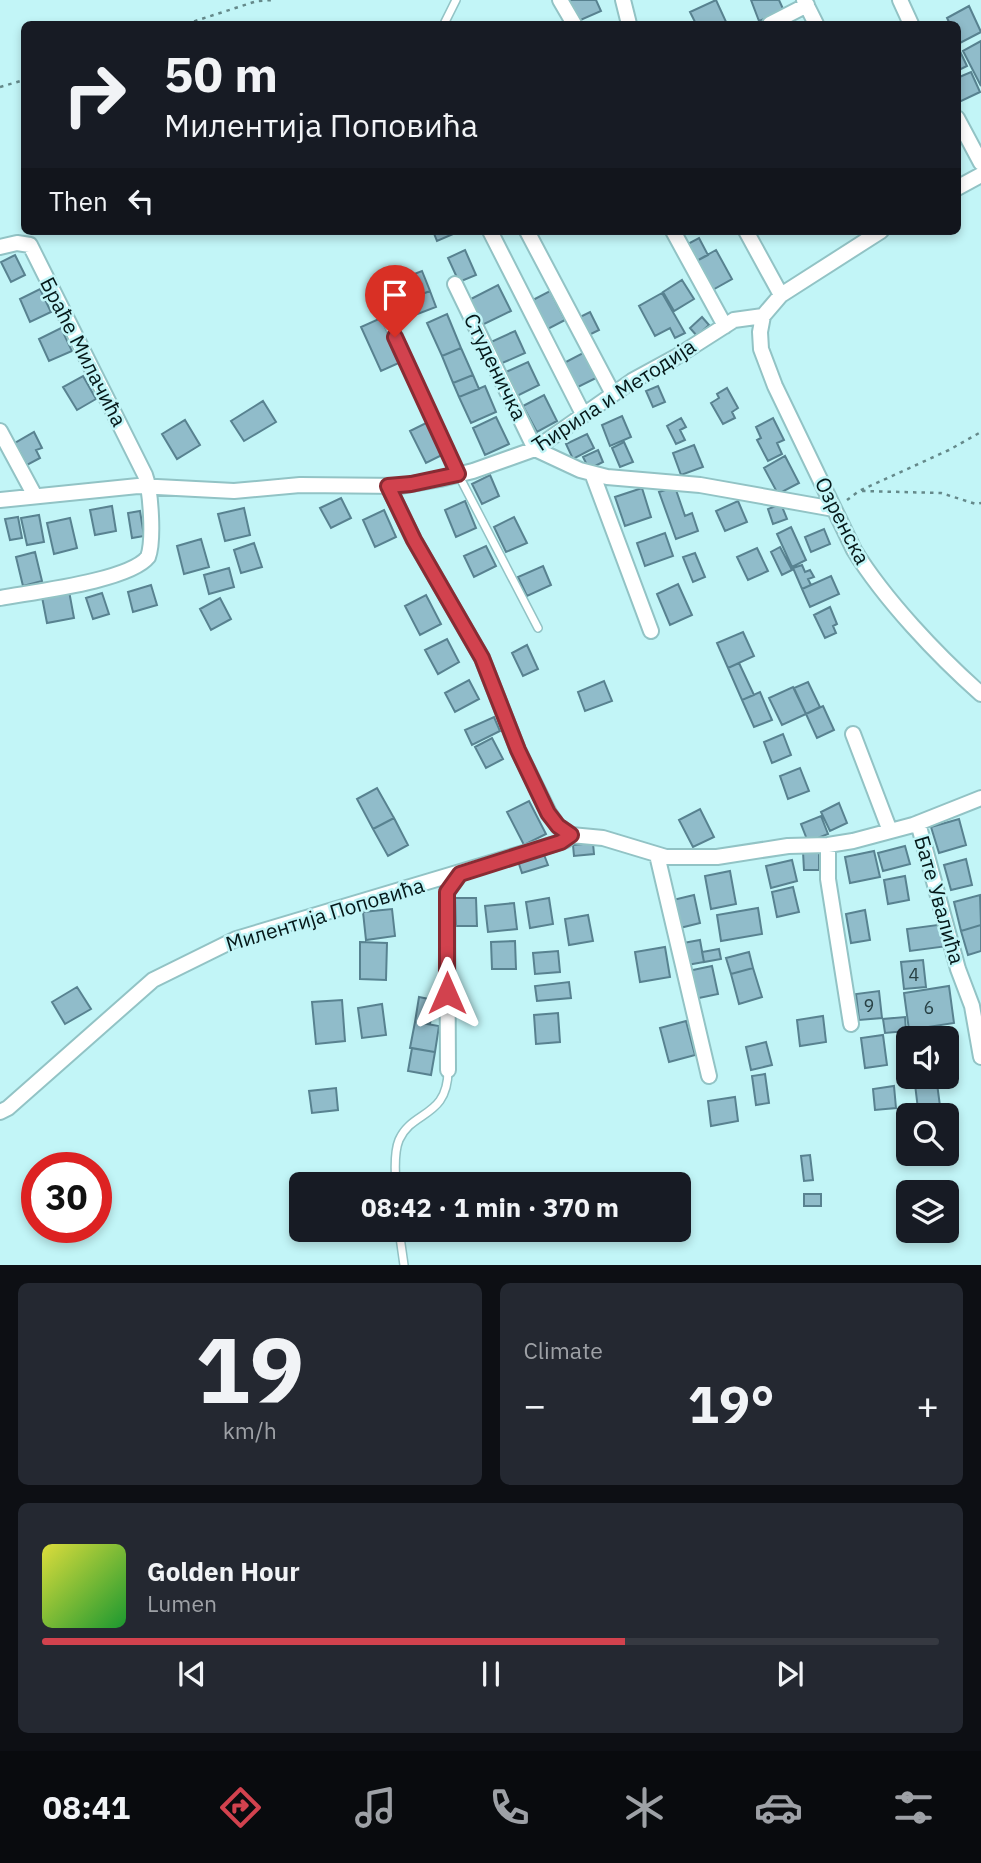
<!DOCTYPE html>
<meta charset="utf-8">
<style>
:root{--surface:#171b24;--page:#242831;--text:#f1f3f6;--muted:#9ea1a6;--line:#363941;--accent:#d2424e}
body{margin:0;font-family:"IBM Plex Sans",sans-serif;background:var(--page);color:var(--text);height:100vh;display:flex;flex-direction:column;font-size:26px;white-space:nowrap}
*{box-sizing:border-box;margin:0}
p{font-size:23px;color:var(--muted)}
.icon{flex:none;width:38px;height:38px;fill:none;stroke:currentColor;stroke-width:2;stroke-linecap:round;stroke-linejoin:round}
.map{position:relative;height:1265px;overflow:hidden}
.panel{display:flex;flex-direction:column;gap:18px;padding:18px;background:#0d0f14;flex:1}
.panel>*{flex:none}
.top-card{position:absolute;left:21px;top:21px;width:940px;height:214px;border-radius:10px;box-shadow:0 4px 10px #0003;background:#171b24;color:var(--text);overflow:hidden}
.tools{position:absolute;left:896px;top:1026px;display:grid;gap:14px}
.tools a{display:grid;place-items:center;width:63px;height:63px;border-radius:10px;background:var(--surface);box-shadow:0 4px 10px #0003;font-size:35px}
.speed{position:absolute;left:21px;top:1152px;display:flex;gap:14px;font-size:35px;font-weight:700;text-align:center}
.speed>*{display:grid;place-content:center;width:91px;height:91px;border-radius:50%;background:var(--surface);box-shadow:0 4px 10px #0003;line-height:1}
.speed .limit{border:10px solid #d22;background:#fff;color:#111}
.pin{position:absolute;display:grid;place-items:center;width:60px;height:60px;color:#fff;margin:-72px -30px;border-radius:50% 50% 50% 0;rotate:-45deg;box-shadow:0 0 7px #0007}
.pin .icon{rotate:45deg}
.me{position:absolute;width:77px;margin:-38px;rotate:0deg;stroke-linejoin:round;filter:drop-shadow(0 0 5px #0008)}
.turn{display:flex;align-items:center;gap:24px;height:147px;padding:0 28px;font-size:32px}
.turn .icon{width:91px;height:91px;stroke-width:2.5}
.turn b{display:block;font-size:49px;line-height:60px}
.then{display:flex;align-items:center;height:66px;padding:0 28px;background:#0003;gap:14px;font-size:26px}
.big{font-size:52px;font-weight:800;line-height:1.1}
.panel .widget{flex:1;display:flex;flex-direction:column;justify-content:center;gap:10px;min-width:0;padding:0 24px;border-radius:10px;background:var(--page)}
.panel .dial{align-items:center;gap:0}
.dial b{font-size:91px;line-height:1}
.song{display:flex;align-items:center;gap:21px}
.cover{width:84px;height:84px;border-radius:10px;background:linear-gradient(135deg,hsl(60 70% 55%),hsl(130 70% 35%))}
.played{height:7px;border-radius:4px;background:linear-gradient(90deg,var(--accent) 65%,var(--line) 65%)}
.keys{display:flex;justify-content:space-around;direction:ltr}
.heat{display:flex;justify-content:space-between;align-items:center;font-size:38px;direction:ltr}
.panel .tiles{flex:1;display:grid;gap:18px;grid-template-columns:1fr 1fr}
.widget:last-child{grid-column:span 2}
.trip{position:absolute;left:289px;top:1172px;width:402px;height:70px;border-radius:10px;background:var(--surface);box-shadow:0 4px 10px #0003;font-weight:800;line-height:70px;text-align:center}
.tab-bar{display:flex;height:112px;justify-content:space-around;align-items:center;background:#090b0e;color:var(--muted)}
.tab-bar .icon{width:49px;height:49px}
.tab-bar .selected{color:var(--accent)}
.tab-bar b{font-size:32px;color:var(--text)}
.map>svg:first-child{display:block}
</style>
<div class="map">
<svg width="981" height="1265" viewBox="0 0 981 1265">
<rect width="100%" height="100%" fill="#c2f5f7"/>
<path fill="#90bcca" stroke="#588290" stroke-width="2" d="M566 0H596L601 11 576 22Z
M716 0 727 24H696L690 12Z
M751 0H779L784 11 759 21Z
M969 6 981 32 960 43 957 24H950L947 18Z
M981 41V86L963 51Z
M957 45 967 66 957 71Z
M971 72 980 92 957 103V78Z
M433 231H460L437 241Z
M699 238 708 255 693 263 684 246Z
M465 250 476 275 459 282 448 258Z
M716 250 732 279 709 292 693 263Z
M15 255 25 275 11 282 1 262Z
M422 271 430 291 409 299 401 279Z
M682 280 694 299 674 311 663 292Z
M498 285 511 311 480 326 467 301Z
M40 289 51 312 30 322 20 299Z
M430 291 436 307 415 315 409 299Z
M550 291 565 320 544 331 529 302Z
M662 293 685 333 675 338 670 328 655 336 639 306Z
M590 312 599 330 585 337 576 319Z
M447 314 461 348 442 356 427 323Z
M702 317 709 325 697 336 690 328Z
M381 318 401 362 381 371 361 327Z
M61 328 72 351 49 361 39 339Z
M515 331 525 353 500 364 491 342Z
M461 348 473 375 453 383 442 356Z
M583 353 596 378 576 388 564 363Z
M528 362 539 385 517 396 506 372Z
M473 375 479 389 459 397 453 383Z
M83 376 96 399 77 410 63 387Z
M485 386 496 412 471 423 459 397Z
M658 386 665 402 653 407 646 391Z
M727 388 738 408 732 412 735 418 723 424 711 403 719 398 717 394Z
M544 395 557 421 537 432 523 406Z
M263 401 276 422 244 441 231 421Z
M622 416 631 437 610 446 602 425Z
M496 417 509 444 485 455 473 428Z
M681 418 686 427 680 430 685 440 676 444 667 426Z
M773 418 784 440 777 443 782 454 768 461 757 440 761 438 756 427Z
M185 420 200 445 177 459 162 434Z
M428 422 444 454 426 463 410 431Z
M34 432 42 448 36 450 40 458 27 465 15 443Z
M587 434 594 448 573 459 566 444Z
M624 442 633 462 620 467 612 448Z
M694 445 703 467 681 475 673 453Z
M598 450 603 462 589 469 583 457Z
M785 456 799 483 778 494 764 468Z
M490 475 499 496 482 504 472 484Z
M675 487 685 516 692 513 698 531 676 539 659 492Z
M642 488 651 517 625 526 615 497Z
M341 498 351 518 331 528 320 508Z
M465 501 476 528 456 537 445 510Z
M738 501 747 522 725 531 716 511Z
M781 504 787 519 773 524 768 509Z
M112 506 116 531 95 535 90 510Z
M244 508 250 535 225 541 218 514Z
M384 510 396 537 375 547 363 520Z
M140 511 144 536 132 538 128 513Z
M39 515 44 542 27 545 21 518Z
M18 517 22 538 10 540 5 519Z
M514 517 527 543 506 552 494 527Z
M70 518 77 548 54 554 47 523Z
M791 527 806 560 792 567 777 534Z
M824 529 830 544 811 552 805 537Z
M665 533 673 556 645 566 637 543Z
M201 539 209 567 184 574 177 546Z
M254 543 262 567 241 573 234 550Z
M486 546 496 566 474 577 464 556Z
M780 547 792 570 782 575 771 552Z
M757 548 768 571 748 580 737 557Z
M35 552 42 581 23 586 16 557Z
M695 553 705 577 693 582 683 557Z
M802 565 805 572 810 570 814 577 808 579 811 585 802 589 793 568Z
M543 566 551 585 527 596 518 577Z
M229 568 234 587 209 594 204 575Z
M831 576 839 594 810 607 802 589Z
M678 584 692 615 670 625 657 594Z
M151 585 157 605 133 612 128 592Z
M69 591 74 618 47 623 42 597Z
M102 593 109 614 93 619 86 598Z
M426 595 441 624 420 635 405 606Z
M220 598 231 619 211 630 200 609Z
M830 607 837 624 833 626 836 633 825 638 814 615Z
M743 632 754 656 728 668 717 643Z
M447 639 459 662 438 674 425 650Z
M527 645 538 669 523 676 512 653Z
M739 663 754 695 742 700 728 668Z
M469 680 479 699 455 712 445 693Z
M604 681 612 701 585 711 578 692Z
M808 682 820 707 806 714 794 688Z
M793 687 806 714 782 725 769 698Z
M760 692 772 720 754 727 742 700Z
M823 706 834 730 817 738 806 714Z
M494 717 500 731 472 745 465 730Z
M783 734 791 755 772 763 764 742Z
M492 738 503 759 486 768 475 747Z
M800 768 809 791 788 799 780 776Z
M377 788 394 818 373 829 357 799Z
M529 801 546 834 524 845 507 812Z
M839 803 847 823 830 831 821 812Z
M700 809 714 837 693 847 679 820Z
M821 816 828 834 808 842 801 824Z
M394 818 408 845 388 856 373 829Z
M959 819 966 845 939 853 931 827Z
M593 843 594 854 574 856 573 845Z
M905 846 910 864 883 871 878 853Z
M819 851V870H804L803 852Z
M874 851 880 877 850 883 845 857Z
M543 852 548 865 522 873 518 861Z
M966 859 972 885 951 890 944 865Z
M792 860 797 881 771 888 766 866Z
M730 871 736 904 711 909 705 876Z
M905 876 909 900 888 904 884 880Z
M793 887 799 912 777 917 772 892Z
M694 895 700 923 680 928 673 900Z
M980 895 981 925 961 931 954 902Z
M455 898H476L477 926H456Z
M549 898 553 924 530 928 526 902Z
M514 903 517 929 488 932 485 906Z
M758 908 762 934 721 941 717 915Z
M392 909 395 936 366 940 363 912Z
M865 910 870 940 851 943 846 914Z
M588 915 593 941 569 945 565 919Z
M945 924 948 946 910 951 907 929Z
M981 925V951L968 955 961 931Z
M700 940 704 962 687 965 683 943Z
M515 941 516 969H492L491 942Z
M360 942 387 943 386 980 360 979Z
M665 947 670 977 640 982 635 952Z
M719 949 721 959 704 962 702 952Z
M558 951 560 972 535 974 533 953Z
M749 952 753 968 731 974 726 958Z
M923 960 926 987 904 989 901 962Z
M712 966 718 994 694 999 688 971Z
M753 968 762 997 739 1004 731 974Z
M569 982 571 998 537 1001 535 986Z
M949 986 954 1023 909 1030 904 993Z
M77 987 91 1009 65 1024 52 1002Z
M879 991 882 1018 859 1020 856 994Z
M419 997 434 1000 430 1024 415 1022Z
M342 1000 345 1041 316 1044 312 1002Z
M382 1004 386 1035 362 1038 358 1008Z
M558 1013 560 1042 536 1044 534 1015Z
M823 1016 826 1042 800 1046 797 1020Z
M905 1017 906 1031 885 1033 883 1019Z
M686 1021 695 1055 669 1062 660 1028Z
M415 1022 439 1026 435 1052 410 1048Z
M883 1035 887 1065 865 1068 861 1038Z
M766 1042 772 1065 751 1070 746 1047Z
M412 1048 435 1052 431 1075 408 1071Z
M765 1074 769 1103 756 1105 752 1076Z
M914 1076H936L940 1106 918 1109Z
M894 1086 896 1108 875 1110 873 1089Z
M336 1088 338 1110 312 1113 309 1091Z
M735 1097 738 1121 711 1126 708 1101Z
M947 1126H950L956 1153 932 1158 931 1153H947Z
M810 1155 813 1180 804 1181 801 1156Z
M804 1194H821V1206H804Z"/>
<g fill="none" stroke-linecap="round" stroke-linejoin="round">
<g stroke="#92c3c5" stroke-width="10">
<path id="lane" d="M444 24 456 0
M384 315 458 474 538 628
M396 1185C395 1172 394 1152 399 1140 412 1110 448 1118 448 1070
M399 1230 404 1265"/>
</g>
<g stroke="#92c3c5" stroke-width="18">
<path id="street" d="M560 0 574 24
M623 0 629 24
M804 0 816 24
M900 0 911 24
M770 24 807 5
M957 118 981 163
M957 188 981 175
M490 231 583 414
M527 231 613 394
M673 231 725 326
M746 231 781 295
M881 231 781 295 763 316 760 332 761 349 775 386 854 550C885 600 937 655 981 694
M0 247 17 243 30 245 145 475C151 491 154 541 148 557 129 581 32 592 0 598
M455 284 535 449
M0 431 35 496
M535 449 580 470 607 477 700 485 834 509
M592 473 651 631
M388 486 414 540 482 658 518 750 549 813 558 826 571 835
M0 500 138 486 234 491 300 485 401 486 440 479 473 471 535 449 632 381 676 357 734 320 763 316
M853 734 890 831
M918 823 958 969 972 1006 981 1057
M828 845V879L851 1024
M657 855 709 1076
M448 1070 447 892 460 874
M0 1112 8 1108 153 980 236 939 554 844 566 840 571 835 603 838 666 857H717L788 846 828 845 853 841 913 825 981 798"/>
</g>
<path stroke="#65898a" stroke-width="2.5" stroke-dasharray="3.5 5" stroke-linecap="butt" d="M186 24 257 1 273 0
M0 87 24 80
M862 491 941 493 976 504 981 503
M847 500 859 491 949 450 981 432"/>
<use href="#lane" stroke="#fff" stroke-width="7"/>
<use href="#street" stroke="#fff" stroke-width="14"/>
</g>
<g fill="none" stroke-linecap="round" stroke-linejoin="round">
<g stroke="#882b33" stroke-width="18">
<path id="route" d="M395 337 458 474 411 484 388 486 414 540 482 658 518 750 548 813 558 826 571 835 561 842 460 874 447 892V993"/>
</g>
<use href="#route" stroke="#d2424e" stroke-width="12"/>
</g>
<g text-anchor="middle" stroke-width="5" stroke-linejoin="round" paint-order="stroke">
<g font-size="18" fill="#284145">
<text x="914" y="981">4</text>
<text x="869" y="1012">9</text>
<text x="929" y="1014">6</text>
</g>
<g font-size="21" fill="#051819" stroke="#c2f5f7">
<text transform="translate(83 352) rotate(63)" y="7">Браће Милачића</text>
<text transform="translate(495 367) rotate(64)" y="7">Студеничка</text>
<text transform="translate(614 396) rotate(-33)" y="7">Ћирила и Методија</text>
<text transform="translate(842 521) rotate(63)" y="7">Озренска</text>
<text transform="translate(939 900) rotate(74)" y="7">Бате Увалића</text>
<text transform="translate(325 915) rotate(-17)" y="7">Милентија Поповића</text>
</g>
</g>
</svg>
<div class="tools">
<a><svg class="icon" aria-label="sound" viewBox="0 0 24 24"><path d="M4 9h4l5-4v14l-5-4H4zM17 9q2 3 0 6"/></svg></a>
<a><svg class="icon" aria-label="search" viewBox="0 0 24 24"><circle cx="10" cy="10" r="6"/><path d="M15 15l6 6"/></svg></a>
<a><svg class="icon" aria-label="layers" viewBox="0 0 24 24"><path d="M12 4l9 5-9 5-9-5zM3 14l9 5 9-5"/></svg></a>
</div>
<div class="speed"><div class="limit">30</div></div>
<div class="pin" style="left:395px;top:337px;background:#d93025"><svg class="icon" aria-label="arrive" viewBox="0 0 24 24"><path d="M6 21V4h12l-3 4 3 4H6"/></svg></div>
<svg class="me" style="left:447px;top:993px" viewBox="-20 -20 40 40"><path d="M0-17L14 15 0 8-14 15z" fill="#d2424e" stroke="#fff" stroke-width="4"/></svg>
<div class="trip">08:42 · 1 min · 370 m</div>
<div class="top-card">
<div class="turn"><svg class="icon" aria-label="right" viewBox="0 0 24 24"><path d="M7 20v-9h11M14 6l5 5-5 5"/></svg><div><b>50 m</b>Милентија Поповића</div></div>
<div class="then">Then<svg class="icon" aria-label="left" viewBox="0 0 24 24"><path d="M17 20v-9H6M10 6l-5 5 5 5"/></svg></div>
</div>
</div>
<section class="panel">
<div class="tiles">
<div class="widget dial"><b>19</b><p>km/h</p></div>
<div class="widget"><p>Climate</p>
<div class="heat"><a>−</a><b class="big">19°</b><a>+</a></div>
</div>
<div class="widget">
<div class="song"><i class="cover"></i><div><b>Golden Hour</b><p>Lumen</p></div></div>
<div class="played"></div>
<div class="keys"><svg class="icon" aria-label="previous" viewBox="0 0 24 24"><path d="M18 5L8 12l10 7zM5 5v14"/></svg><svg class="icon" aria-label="pause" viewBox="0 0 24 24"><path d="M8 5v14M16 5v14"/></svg><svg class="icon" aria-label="next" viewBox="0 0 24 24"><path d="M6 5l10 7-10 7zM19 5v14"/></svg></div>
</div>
</div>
</section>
<nav class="tab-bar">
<b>08:41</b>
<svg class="icon selected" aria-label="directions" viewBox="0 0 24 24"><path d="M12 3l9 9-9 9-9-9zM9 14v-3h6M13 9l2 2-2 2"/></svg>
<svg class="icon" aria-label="music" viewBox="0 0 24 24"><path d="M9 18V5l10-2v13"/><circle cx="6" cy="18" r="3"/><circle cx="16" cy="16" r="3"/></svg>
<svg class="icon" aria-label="phone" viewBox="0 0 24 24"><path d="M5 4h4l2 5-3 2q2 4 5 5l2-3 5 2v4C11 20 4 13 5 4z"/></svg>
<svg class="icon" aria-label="climate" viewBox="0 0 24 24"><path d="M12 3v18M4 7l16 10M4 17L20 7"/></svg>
<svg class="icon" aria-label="car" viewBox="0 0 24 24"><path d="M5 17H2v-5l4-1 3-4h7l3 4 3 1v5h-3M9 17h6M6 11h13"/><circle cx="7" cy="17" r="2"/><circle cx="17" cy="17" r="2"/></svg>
<svg class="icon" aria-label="filters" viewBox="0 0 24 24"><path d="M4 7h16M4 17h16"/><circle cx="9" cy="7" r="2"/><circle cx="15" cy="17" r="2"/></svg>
</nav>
